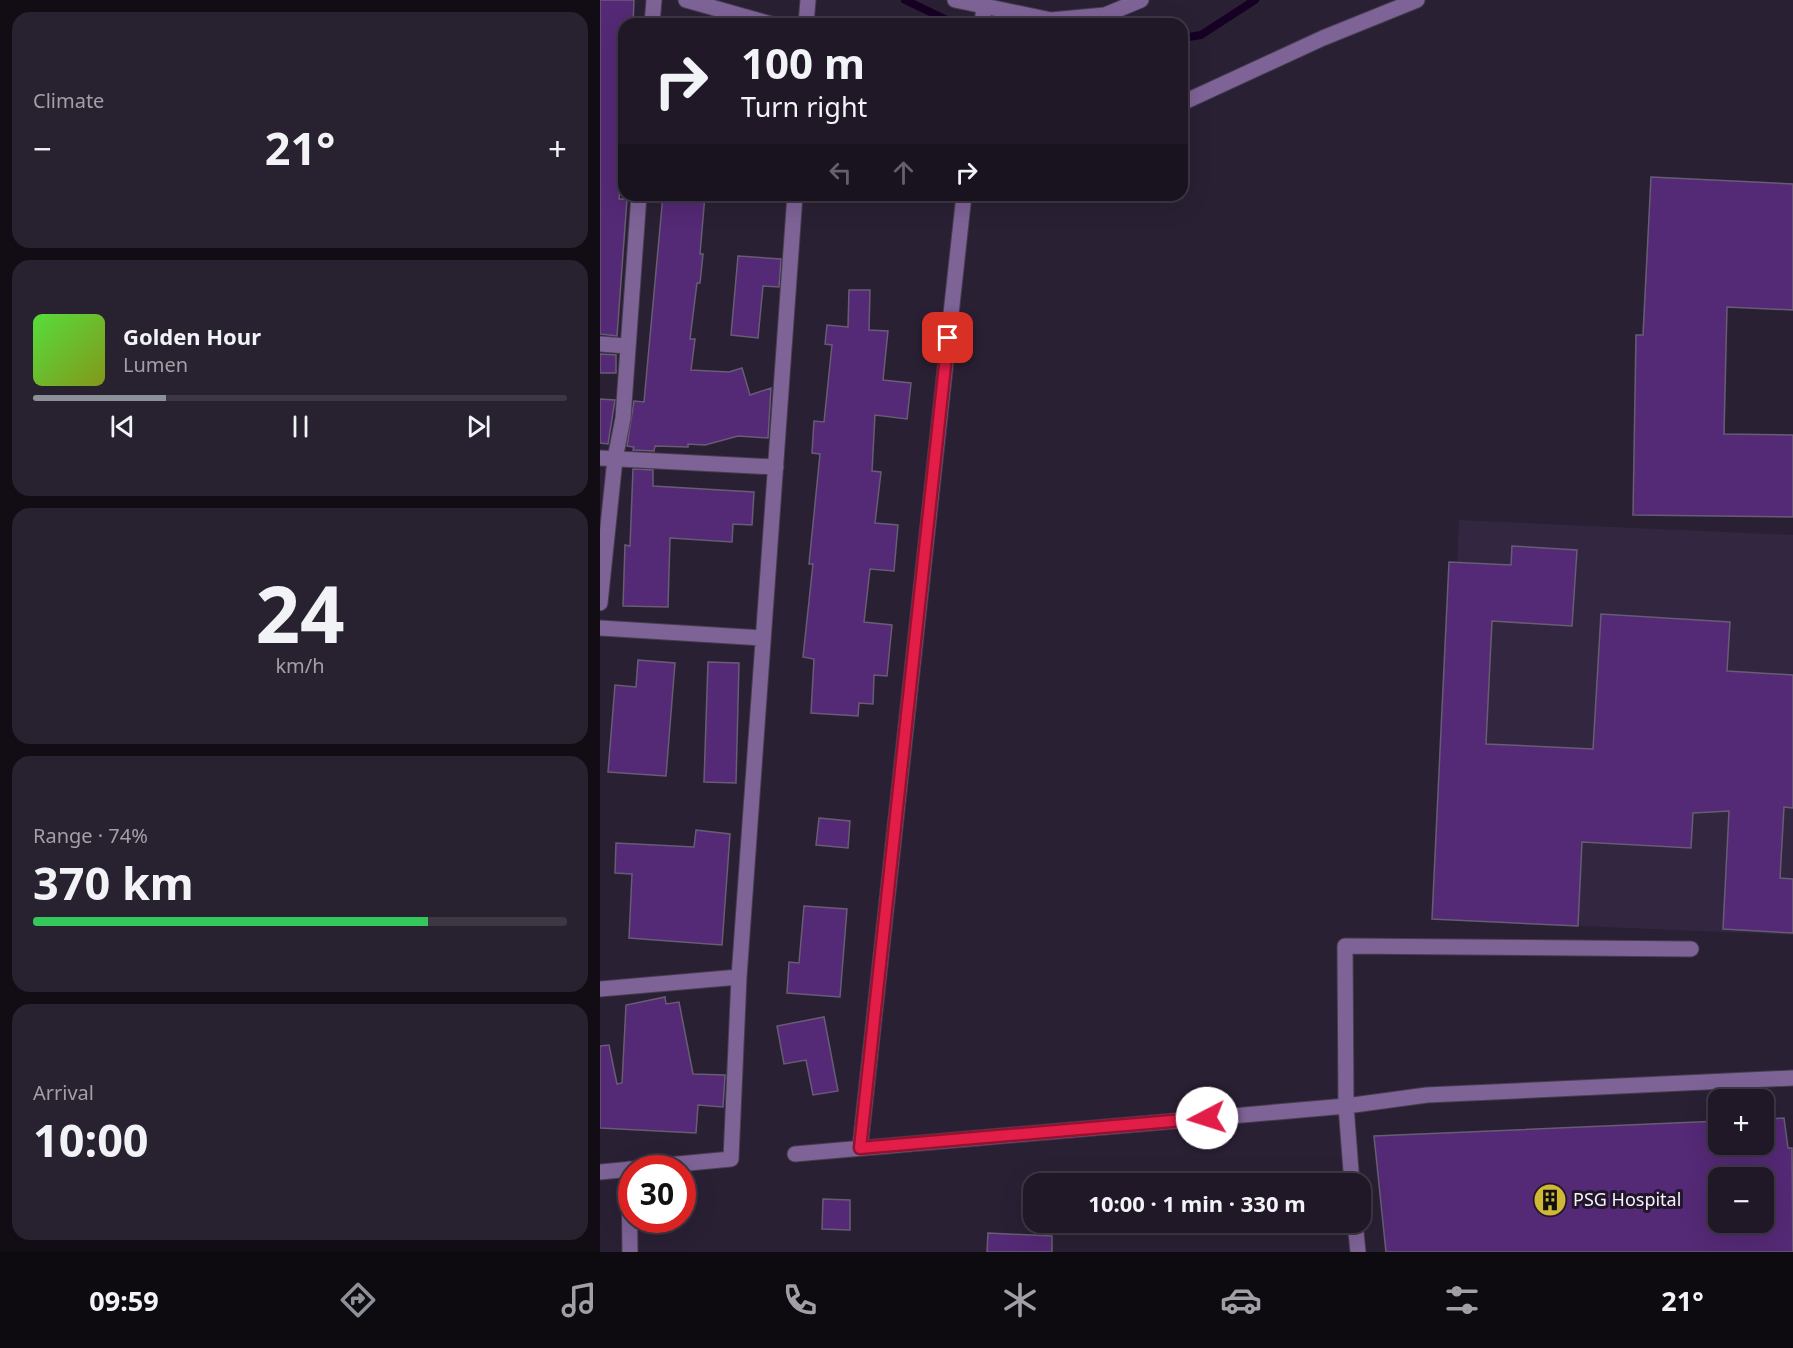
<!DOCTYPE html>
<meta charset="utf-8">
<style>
:root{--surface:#201827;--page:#28212f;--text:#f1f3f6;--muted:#a2a0a7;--line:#3d3744;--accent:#8c9099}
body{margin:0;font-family:"Noto Sans",sans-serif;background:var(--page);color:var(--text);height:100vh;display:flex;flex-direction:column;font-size:22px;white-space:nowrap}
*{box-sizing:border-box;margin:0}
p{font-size:20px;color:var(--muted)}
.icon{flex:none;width:33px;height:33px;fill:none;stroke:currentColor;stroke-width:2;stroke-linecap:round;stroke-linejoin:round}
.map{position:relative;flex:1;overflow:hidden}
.side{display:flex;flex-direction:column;gap:12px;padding:12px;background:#120d15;width:600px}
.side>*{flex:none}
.guide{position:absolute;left:18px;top:18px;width:570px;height:183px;border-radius:18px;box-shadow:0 6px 24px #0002,0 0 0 2px var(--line);background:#201827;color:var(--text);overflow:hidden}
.fabs{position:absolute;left:1108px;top:1089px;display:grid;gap:12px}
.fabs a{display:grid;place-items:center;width:66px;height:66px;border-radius:12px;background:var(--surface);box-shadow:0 6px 24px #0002,0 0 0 2px var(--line);font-size:30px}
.speed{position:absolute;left:18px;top:1155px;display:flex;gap:12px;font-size:30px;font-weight:700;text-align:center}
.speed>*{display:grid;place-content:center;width:78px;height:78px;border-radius:50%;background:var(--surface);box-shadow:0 6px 24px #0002,0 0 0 2px var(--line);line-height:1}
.speed .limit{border:9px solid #d22;background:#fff;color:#111}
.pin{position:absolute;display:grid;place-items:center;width:51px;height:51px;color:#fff;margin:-26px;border-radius:12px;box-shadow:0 3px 9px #0006}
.me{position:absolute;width:66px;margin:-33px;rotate:265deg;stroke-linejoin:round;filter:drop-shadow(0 0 4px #0008)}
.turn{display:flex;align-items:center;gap:21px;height:126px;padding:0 24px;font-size:27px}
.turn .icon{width:78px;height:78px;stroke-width:2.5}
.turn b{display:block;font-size:42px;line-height:51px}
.lanes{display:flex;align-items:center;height:57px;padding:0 24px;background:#0003;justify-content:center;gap:30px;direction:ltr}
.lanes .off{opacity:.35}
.big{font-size:45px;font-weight:700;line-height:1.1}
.side .widget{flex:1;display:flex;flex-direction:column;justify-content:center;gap:9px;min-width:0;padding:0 21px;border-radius:18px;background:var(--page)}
.side .dial{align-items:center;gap:0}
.dial b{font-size:78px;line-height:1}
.song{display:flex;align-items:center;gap:18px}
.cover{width:72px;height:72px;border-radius:9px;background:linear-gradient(135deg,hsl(110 70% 55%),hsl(70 70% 35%))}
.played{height:6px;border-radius:3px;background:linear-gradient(90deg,var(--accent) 25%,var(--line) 25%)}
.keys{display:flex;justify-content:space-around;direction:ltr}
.heat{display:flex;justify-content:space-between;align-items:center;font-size:33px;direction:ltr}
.charge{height:9px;border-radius:4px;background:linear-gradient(90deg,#34c759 74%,var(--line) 0)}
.trip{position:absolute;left:423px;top:1173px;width:348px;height:60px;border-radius:18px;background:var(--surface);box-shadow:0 6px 24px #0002,0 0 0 2px var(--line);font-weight:700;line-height:60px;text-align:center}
.menu{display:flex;height:96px;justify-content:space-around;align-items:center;background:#0d0a10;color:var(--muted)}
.menu .icon{width:42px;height:42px}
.menu .on{color:var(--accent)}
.menu b{font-size:27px;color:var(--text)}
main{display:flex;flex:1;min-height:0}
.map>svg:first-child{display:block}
</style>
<main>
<section class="side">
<div class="widget"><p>Climate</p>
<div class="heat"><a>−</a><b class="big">21°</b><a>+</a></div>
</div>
<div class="widget">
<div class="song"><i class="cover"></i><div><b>Golden Hour</b><p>Lumen</p></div></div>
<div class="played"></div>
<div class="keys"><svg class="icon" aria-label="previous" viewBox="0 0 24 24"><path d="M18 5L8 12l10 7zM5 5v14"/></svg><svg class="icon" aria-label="pause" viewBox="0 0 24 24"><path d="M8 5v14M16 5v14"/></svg><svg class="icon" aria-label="next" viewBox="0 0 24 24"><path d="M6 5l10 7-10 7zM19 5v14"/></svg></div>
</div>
<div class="widget dial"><b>24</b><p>km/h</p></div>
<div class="widget"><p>Range · 74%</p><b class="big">370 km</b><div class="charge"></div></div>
<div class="widget"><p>Arrival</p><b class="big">10:00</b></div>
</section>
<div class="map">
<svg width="1193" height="1252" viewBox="0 0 1193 1252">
<rect width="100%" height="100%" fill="#2a2034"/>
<path fill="#332640" d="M859 520 1193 535V935L843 920Z"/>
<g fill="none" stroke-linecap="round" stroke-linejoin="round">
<path stroke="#160125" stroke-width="8" d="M305 0 351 22 365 24
M582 38 601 35 655 0"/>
</g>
<path fill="#542975" stroke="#685c74" stroke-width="1.5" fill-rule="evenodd" d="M0 0H34L33 24H24V151L19 199H27L17 336 0 334Z
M1051 177 1193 184V310L1127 307 1124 434 1193 435V517L1033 515 1036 335H1043Z
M63 195H105L100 254H103L100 283H97L90 339H95L91 370 129 372 142 368 150 395 171 388 168 438 138 436 105 445 88 444V447L55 446 54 451 33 450 34 447 27 446 34 401 44 402Z
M138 256 181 259 179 287 163 286 158 338 131 335Z
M249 290H270L269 330 288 331 283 380 311 383 307 419 275 415 272 471 281 472 275 523 298 525 294 571 270 569 264 622 292 625 287 676 274 675 273 704 259 703 258 716 211 713 214 659 203 657 213 564H209L220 454 212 453 214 421 224 422 232 345 225 344 227 325 248 327Z
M0 354 16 355V373H0Z
M0 399 15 400 8 444 0 443Z
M33 469 53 470V486L154 492 152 525 133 524 132 542 70 538 68 607 23 606 25 545 30 546Z
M912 546 977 550 972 626 892 621 886 744 993 749 1001 614 1130 622 1127 671 1193 675V808L1184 807 1180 878 1193 879V933L1123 929 1129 811 1093 813 1091 848 982 842 978 926 832 919 849 562 911 565Z
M38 660 75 663 66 776 8 772 15 685 36 687Z
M108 662 139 663 136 783 104 782Z
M219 818 250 821 248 848 216 845Z
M96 830 130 834 122 945 29 938 32 874 15 873 16 843 94 847Z
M204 906 247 909 240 997 187 993 189 962 199 963Z
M65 997 66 1004 79 1002 93 1074 125 1075 123 1107 98 1105 96 1133 0 1128V1046L9 1045 17 1084 22 1083 26 1005Z
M224 1017 238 1091 213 1095 206 1060 184 1064 177 1026Z
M1184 1118 1188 1148H1192L1193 1252H786L774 1136 1119 1121V1144H1164V1119ZM1119 1178H1164V1222H1119Z
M223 1199 250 1200V1230L222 1229Z
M388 1233 452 1236V1252H387Z"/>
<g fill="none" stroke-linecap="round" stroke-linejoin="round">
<g stroke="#473d50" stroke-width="17">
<path id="minor" d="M86 0 171 24
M355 0 451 20 505 15 541 0
M52 24 54 0
M206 24 208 0
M382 24 384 6
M582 103 723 38 817 0
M0 344 27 346
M0 458 176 467
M0 603 15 459 23 418 39 195
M0 628 163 638
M0 989 139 977
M260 1148 364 195
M195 1154 746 1106 827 1095 1193 1078
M36 1168 131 1159 139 977 195 195
M29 1169 30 1252
M0 1172 32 1169
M752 1184 746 1106 745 946 1091 949
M755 1222 758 1252"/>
</g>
<use href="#minor" stroke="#7e6397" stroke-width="15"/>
</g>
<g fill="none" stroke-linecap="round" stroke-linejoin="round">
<g stroke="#92132f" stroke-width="15">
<path id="route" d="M348 338 260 1148 607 1118"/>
</g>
<use href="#route" stroke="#e11d48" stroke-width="10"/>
</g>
<defs>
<g id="building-disc" transform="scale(1.725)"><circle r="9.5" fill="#d0b736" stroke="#21162a"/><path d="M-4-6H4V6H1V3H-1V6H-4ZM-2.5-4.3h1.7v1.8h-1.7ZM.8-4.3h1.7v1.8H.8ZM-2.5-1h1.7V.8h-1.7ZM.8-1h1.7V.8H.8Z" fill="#111"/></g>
</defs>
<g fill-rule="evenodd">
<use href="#building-disc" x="950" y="1200"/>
</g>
<g text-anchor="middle" stroke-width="6" stroke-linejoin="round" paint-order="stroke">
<g font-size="18" fill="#f8f2fe" stroke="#21162a" text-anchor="start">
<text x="973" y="1206">PSG Hospital</text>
</g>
</g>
</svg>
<div class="fabs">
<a>+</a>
<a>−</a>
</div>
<div class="speed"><div class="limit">30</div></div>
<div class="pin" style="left:348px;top:338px;background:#d93025"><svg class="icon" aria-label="arrive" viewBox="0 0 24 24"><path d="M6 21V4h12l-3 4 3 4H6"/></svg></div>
<svg class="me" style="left:607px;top:1118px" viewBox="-20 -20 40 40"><circle r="19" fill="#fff"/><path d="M0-13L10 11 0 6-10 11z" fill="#e11d48"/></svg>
<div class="trip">10:00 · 1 min · 330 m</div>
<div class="guide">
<div class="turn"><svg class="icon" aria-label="right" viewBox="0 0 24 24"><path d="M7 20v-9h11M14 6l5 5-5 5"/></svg><div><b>100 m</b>Turn right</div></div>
<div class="lanes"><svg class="icon off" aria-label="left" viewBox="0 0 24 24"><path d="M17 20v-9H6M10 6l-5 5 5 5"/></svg><svg class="icon off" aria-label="ahead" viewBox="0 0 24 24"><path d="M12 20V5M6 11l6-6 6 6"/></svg><svg class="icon" aria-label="right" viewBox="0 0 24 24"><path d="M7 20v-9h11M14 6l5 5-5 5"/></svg></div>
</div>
</div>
</main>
<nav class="menu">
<b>09:59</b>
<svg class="icon on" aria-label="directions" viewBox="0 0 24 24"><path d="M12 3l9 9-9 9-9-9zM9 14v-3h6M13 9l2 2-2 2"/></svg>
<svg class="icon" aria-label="music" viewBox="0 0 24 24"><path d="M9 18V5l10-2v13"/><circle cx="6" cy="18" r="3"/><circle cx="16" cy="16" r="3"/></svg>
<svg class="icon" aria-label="phone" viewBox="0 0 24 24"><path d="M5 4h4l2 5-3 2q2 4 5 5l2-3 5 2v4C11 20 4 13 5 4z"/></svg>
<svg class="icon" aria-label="climate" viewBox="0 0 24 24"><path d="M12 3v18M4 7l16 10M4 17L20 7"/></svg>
<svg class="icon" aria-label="car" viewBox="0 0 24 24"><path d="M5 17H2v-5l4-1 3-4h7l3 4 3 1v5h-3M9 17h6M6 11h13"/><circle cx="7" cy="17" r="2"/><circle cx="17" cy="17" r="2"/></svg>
<svg class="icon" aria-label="filters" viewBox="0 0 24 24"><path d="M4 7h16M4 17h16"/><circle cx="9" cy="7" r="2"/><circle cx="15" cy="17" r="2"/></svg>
<b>21°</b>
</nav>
